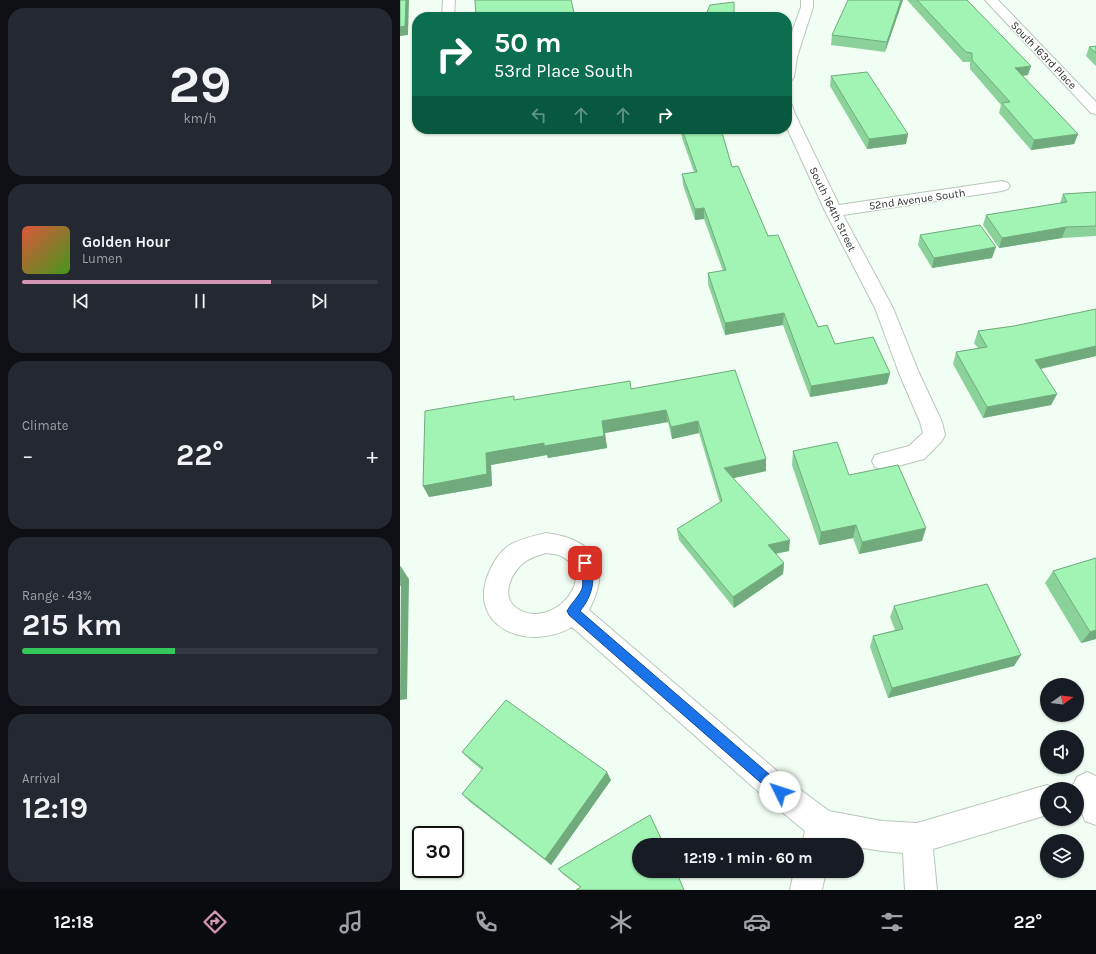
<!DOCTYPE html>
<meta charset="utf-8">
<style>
:root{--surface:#171b24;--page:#242831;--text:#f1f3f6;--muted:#9ea1a6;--line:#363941;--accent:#d496b3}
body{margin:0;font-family:Karla,sans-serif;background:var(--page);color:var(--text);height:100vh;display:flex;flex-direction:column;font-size:15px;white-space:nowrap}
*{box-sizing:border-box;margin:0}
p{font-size:13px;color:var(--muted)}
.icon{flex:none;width:22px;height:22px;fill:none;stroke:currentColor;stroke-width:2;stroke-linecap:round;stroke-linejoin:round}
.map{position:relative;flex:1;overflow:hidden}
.drawer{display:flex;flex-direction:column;gap:8px;padding:8px;background:#0d0f14;width:400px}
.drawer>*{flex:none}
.banner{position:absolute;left:12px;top:12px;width:380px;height:122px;border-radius:16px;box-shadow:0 1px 3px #0004;background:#0b6e4f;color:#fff;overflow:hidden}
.needle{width:26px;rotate:76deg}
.controls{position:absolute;left:640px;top:678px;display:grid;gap:8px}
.controls a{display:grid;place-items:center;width:44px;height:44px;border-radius:50%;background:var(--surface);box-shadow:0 1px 3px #0004;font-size:20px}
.speed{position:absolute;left:12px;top:826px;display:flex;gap:8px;font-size:20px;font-weight:700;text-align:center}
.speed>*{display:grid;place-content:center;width:52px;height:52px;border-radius:50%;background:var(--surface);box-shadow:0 1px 3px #0004;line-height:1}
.speed .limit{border:2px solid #111;border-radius:6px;background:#fff;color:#111}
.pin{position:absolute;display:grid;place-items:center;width:34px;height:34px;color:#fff;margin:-17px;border-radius:8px;box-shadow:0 2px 6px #0006}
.me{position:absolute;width:44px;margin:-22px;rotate:311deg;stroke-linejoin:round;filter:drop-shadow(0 0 3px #0008)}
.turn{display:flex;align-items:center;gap:14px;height:84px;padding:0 16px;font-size:18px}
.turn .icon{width:52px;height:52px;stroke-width:2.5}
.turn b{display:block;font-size:28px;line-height:34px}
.lanes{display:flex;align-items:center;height:38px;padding:0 16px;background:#0003;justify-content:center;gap:20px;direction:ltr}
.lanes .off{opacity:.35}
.big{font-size:30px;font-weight:700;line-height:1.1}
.drawer .widget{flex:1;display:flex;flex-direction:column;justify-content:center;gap:6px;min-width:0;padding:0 14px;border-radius:16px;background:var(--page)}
.drawer .dial{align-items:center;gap:0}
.dial b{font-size:52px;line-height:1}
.song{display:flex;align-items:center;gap:12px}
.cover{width:48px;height:48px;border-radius:6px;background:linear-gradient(135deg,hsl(10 70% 55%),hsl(100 70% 35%))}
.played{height:4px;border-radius:2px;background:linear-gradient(90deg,var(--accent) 70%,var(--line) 70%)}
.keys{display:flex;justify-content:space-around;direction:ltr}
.heat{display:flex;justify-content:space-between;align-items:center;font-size:22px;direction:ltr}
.charge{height:6px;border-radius:3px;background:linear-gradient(90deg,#34c759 43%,var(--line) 0)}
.trip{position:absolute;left:232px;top:838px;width:232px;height:40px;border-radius:20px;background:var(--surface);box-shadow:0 1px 3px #0004;font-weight:700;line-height:40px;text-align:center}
.dock{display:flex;height:64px;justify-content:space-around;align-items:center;background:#090b0e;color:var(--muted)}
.dock .icon{width:28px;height:28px}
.dock .current{color:var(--accent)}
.dock b{font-size:18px;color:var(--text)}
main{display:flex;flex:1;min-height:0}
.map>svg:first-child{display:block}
</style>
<main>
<section class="drawer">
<div class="widget dial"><b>29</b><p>km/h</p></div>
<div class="widget">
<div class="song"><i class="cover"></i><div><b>Golden Hour</b><p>Lumen</p></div></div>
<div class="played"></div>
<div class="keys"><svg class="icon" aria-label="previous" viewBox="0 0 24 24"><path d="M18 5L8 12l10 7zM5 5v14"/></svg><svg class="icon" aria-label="pause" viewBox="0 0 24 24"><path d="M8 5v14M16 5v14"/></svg><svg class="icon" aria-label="next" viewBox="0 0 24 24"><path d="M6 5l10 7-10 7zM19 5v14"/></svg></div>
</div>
<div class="widget"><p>Climate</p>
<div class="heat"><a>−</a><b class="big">22°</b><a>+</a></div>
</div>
<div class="widget"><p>Range · 43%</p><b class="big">215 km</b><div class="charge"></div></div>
<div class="widget"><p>Arrival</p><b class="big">12:19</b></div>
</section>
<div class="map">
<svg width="696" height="890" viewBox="0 0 696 890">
<rect width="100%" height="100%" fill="#f1fef3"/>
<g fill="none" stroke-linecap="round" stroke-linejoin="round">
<g stroke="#b7c7b9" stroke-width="2">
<path id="minor" d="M43 0H55L54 17H42Z
M401 0H413V7L397 57 394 77 392 80 387 81V46L401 7Z
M585 0H598L696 102V114L691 113Z
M387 104 392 105 395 114 439 205 602 181 608 183 610 186 608 189 602 191 443 215 493 308 519 373 542 422 545 435 542 441 524 459 483 470 475 467 472 461 475 455 509 446 523 433 520 422 499 373 475 308 425 211 387 128Z
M146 533C193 539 213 565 189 610L390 782 429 811 482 821 517 823 647 785 656 789H647V815L533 849 537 890H505L503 853 482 851 457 847V845L433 842 432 845H402L405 831 370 802 172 627C127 653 64 626 90 570 94 561 100 552 108 546 119 539 133 536 146 533ZM146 553C151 554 157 554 161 556 200 574 154 631 118 609 99 598 111 571 126 561 132 557 139 555 146 553Z
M687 772 696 776V825L685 821 677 800V789H673L672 787 677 777Z
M394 871H426L422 890H390Z"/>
</g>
<use href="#minor" fill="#fff" fill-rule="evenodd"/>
</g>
<path fill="#8ad29a" d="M503 0 485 52 431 45 432 35Z
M507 0H567L628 75 623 76 678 134 674 144 631 150 599 113 601 105 570 69V62H563Z
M696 46V66L686 56 689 47Z
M431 76 508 134 506 144 467 149 430 86Z
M280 129H321L332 167 368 236 418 327 435 344 490 373 487 384 410 397 383 325 325 335 308 284V273L323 271 304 219 295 220 283 185 282 174 294 172 283 141Z
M696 192V236L662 238 599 248 583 225 586 215 660 203 663 194Z
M520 235 592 258 532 268 518 245Z
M696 309V356L641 369 657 394 651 405 583 418 553 364 556 352 578 348 574 343 578 331 614 326Z
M335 370 366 459V471L333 478 389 551 376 554 384 563 383 574 334 608 279 540 277 529 320 503 299 433 272 439 268 422 205 433 207 448 148 458 147 455 91 465 92 486 29 497 23 486 115 400 231 389Z
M393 451 449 475 526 528 522 541 459 554 453 538 419 545 392 465Z
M696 558V639L681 643 645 583 653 571Z
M494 606 621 655 614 666 488 698 470 647 473 636 495 630 490 617Z
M62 752 211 780 151 865 70 802 62 794 82 770 71 761Z
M158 869 284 890 180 887 164 875Z"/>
<path fill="#71ab7d" d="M6 0H9L8 35 0 36V27Z
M501 0H503L485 52 487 42Z
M631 66 628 75 613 77 615 68Z
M508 134 506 144 467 149 469 139Z
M678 134 674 144 631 150 634 140Z
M304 208V219L295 220V209Z
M666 227 662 238 599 248 602 238Z
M596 247 592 258 532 268 534 258Z
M384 313 383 325 325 335V323Z
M696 346V356L630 371 635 360Z
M490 373 487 384 410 397 411 386Z
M657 394 651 405 583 418 587 407Z
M266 410 268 422 205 433 207 448 148 458 147 455 91 465 92 486 29 497 23 486 86 453 202 421Z
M298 421 299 433 272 439 271 427Z
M366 459V471L325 480 324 468Z
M456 525 453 538 419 545 421 532Z
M526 528 522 541 459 554 462 542Z
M390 540 389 551 367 555 368 545Z
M384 563 383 574 334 608 333 597Z
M1 567 9 579 7 699 0 700Z
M696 630V639L681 643 690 632Z
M621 655 614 666 488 698 492 688Z
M207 772 211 780 151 865 145 859Z"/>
<path fill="#a1f4b3" stroke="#71ab7d" d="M0 0H6L5 26 0 27Z
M75 0H171L175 17H76Z
M448 0H501L487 42 432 35Z
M517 0H567L631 66 615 68 678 134 634 140 602 103 610 102 572 60V53L566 52Z
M334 2V17H305L310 5Z
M214 15V17H197Z
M696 46V53L689 47Z
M467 72 508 134 469 139 431 76Z
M282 129H321L332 167 338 166 368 236 378 235 418 327 427 325 435 344 473 337 490 373 411 386 384 313 325 323 308 273 326 270 304 208 295 209 282 174 297 172Z
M696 192V226L666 227 602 238 586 215 667 202 663 194Z
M580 225 596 247 534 258 520 235Z
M696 309V346L635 360 657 394 587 407 556 352 587 347 578 331 614 326Z
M335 370 366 459 324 468 390 540 368 545 384 563 333 597 277 529 322 501 298 421 271 427 266 410 202 421 204 436 144 446V443L86 453 87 474 23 486 25 411 114 396V400L230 381 231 389Z
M437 442 449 475 498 465 526 528 462 542 456 525 421 532 393 451Z
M696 558V630L690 632 653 571Z
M0 567H1L0 586Z
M587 584 621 655 492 688 473 636 503 629 494 606Z
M106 700 207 772 145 859 62 794 83 768 62 752Z
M250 815 264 845H239V871H276L284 890H176L181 887 158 869Z"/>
<path fill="#1a73e8" stroke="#114b97" d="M185 559 189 560C197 578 192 597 180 611L384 787 386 792 384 796 380 798 376 796 169 615 167 611C171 603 178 598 182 589 185 579 178 568 181 560Z"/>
<g text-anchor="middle" stroke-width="3" stroke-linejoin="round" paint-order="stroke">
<g font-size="11" fill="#2a302b" stroke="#fff">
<text transform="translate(644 55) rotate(46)" y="4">South 163rd Place</text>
<text transform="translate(517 199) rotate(-8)" y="4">52nd Avenue South</text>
<text transform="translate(433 209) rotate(64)" y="4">South 164th Street</text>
</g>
</g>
</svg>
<div class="controls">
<a><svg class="needle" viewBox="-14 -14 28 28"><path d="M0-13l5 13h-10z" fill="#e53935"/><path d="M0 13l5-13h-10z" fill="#9ea1a6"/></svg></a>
<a><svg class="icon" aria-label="sound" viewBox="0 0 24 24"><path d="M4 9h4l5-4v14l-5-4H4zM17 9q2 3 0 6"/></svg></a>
<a><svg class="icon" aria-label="search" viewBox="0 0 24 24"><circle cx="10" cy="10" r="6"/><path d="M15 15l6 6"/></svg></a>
<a><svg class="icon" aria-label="layers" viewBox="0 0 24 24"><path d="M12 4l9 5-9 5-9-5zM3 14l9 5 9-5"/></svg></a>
</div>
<div class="speed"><div class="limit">30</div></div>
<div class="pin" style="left:185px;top:563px;background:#d93025"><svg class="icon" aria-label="arrive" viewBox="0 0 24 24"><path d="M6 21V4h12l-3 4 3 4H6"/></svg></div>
<svg class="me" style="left:380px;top:792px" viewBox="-20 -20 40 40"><circle r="19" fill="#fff"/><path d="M0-13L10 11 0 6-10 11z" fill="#1a73e8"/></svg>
<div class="trip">12:19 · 1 min · 60 m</div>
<div class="banner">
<div class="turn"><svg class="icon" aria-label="right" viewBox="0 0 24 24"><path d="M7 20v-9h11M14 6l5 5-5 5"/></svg><div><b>50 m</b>53rd Place South</div></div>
<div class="lanes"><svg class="icon off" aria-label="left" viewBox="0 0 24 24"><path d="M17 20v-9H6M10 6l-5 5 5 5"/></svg><svg class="icon off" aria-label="ahead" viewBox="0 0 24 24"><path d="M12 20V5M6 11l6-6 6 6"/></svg><svg class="icon off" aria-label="ahead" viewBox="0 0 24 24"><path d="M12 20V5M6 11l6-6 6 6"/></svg><svg class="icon" aria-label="right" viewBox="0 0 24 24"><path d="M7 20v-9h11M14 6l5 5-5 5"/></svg></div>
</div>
</div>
</main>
<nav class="dock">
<b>12:18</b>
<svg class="icon current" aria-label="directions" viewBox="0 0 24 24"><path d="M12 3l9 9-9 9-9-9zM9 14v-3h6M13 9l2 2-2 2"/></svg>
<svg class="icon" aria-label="music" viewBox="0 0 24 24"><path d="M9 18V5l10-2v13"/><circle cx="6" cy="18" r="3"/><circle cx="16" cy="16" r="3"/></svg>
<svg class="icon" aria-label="phone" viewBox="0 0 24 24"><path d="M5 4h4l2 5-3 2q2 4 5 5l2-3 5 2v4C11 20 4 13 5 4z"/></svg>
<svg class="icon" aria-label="climate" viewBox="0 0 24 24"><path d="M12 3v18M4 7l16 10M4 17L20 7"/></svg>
<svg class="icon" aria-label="car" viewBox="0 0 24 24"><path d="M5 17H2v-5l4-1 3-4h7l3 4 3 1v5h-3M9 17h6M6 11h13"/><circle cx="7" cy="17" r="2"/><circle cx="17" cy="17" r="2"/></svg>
<svg class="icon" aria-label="filters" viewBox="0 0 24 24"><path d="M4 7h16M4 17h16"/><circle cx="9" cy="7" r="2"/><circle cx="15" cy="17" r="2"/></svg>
<b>22°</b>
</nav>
